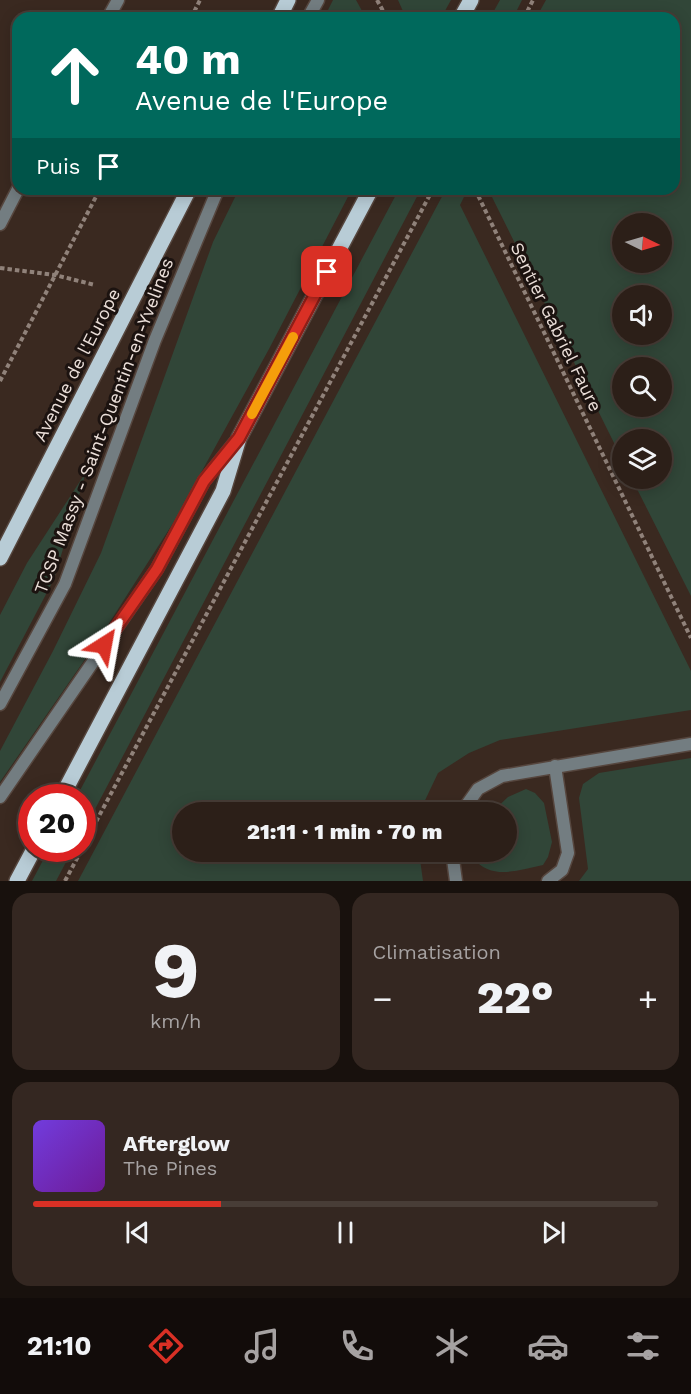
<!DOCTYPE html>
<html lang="fr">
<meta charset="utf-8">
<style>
:root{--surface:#2c1f18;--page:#342721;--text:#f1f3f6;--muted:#a6a2a2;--line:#483d37;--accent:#d93025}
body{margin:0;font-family:"Work Sans",sans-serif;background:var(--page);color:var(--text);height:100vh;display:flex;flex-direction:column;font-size:22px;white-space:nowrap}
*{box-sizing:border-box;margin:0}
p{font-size:20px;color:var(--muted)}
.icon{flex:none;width:33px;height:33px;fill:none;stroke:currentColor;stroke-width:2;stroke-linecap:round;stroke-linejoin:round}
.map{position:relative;height:881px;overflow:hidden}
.sheet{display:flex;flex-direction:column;gap:12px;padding:12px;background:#18110d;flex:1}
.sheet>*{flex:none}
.top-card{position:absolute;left:12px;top:12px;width:668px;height:183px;border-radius:18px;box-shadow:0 3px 15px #0003,0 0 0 2px var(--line);background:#00695c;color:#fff;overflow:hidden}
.needle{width:39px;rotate:95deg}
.buttons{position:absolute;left:612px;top:213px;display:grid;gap:12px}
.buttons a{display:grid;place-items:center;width:60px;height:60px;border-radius:50%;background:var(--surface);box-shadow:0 3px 15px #0003,0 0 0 2px var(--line);font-size:30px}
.speed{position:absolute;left:18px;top:784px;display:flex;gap:12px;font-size:30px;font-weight:700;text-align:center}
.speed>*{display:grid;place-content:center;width:78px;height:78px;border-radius:50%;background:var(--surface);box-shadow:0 3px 15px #0003,0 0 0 2px var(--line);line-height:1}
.speed .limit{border:9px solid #d22;background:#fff;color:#111}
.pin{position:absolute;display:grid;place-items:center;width:51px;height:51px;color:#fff;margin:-26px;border-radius:12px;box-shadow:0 3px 9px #0006}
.me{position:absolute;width:66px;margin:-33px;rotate:34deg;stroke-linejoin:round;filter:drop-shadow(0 0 4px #0008)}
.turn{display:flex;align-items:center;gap:21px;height:126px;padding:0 24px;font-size:27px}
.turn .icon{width:78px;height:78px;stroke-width:2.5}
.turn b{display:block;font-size:42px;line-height:51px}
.then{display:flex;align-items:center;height:57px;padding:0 24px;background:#0003;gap:12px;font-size:22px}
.big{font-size:45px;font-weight:800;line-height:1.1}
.sheet .widget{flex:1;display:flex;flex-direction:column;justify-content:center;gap:9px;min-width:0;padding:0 21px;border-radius:18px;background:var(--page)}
.sheet .dial{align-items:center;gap:0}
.dial b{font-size:78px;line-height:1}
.song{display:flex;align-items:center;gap:18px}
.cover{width:72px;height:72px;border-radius:9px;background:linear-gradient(135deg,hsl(260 70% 55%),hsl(280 70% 35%))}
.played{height:6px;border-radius:3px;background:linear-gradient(90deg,var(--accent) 30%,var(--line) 30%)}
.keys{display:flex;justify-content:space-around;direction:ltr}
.heat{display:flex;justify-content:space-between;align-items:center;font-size:33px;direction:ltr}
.sheet .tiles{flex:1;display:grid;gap:12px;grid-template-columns:1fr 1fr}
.widget:last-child{grid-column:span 2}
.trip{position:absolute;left:172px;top:802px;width:345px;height:60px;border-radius:30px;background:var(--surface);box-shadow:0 3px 15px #0003,0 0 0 2px var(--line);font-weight:800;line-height:60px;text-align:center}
.tab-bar{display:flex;height:96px;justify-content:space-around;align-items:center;background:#120c0a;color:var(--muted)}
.tab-bar .icon{width:42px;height:42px}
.tab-bar .selected{color:var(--accent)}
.tab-bar b{font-size:27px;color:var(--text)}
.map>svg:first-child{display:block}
</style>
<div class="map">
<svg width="691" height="881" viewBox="0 0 691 881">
<rect width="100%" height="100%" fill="#3a2920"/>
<path fill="#314638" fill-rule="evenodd" d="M333 0H356L366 18H324Z
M398 0H451L441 18H406Z
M500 0H522L513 18H490Z
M546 0H691V596L632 479 662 478V440H622V459L488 189H674V18H536ZM622 224H662V262H622ZM622 296H662V334H622ZM622 368H662V406H622Z
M239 189H352L269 349 175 520 97 642 0 782V751L53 651 101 553 213 242Z
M399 189H421L83 832 82 798H76Z
M446 189H468L460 205 691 671V710L500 740 469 753 438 773 419 813H183V852H419L423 881H78Z
M86 472 54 579 0 682V615L27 563Z
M691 758V881H579L588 869 579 798 583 784 599 773Z
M526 789 535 793 544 803 552 842 548 857 543 865C518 870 492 881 473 858L474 852H507V813H491L508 797Z
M49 849H73L56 881H32Z"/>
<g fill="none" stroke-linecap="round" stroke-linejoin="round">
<g stroke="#56463e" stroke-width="15">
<path id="lane" d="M308 18 318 0
M0 704 65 584 155 340 218 189
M0 797 157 569 204 481 236 441"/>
</g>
<g stroke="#56463e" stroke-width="15">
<path id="street" d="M108 18 118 0
M0 224 18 189
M461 813 478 789 502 776 691 744
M452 852 456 881
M548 881 562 870 568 853 555 766"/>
</g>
<g stroke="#56463e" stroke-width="18">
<path id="primary" d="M279 18 288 0
M461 18 471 0
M0 558 189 189
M61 798 223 491 239 438 371 189
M17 881 34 849"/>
</g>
<path stroke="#90827a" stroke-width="4" stroke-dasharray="4.5 3" stroke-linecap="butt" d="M377 0 387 18
M191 18 200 0
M524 18 533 0
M475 189 691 638
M0 268 55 275 95 285
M0 381 100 189
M82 848 433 189
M65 881 82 849"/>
<use href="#lane" stroke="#737d81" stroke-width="12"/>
<use href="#street" stroke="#737d81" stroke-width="12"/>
<use href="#primary" stroke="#b8ccd6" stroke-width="15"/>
</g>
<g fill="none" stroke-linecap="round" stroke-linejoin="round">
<g stroke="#8d1f18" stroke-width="15">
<path id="route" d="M104 645 157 569 204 481 239 438 327 272"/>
</g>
<use href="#route" stroke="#d93025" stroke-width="10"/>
<path stroke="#f59e0b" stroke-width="10" d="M252 414 293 337"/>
</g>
<g text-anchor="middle" stroke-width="6" stroke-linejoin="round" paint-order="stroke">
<g font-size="18" fill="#ebdfd9" stroke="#1c1310">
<text transform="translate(556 327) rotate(64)" y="6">Sentier Gabriel Faure</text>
<text transform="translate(77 365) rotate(-63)" y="6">Avenue de l'Europe</text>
<text transform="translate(104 426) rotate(-69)" y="6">TCSP Massy - Saint-Quentin-en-Yvelines</text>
</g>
</g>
</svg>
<div class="buttons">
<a><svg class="needle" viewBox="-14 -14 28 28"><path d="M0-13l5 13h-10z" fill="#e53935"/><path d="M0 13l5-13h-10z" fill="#a6a2a2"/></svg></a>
<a><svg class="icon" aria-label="sound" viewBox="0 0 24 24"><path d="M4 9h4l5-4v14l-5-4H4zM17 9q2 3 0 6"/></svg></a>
<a><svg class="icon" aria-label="search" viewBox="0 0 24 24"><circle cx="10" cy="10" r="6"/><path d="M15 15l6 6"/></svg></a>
<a><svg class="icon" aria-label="layers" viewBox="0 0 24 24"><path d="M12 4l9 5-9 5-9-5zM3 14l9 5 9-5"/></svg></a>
</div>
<div class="speed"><div class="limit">20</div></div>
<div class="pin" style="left:327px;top:272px;background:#d93025"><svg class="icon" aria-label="arrive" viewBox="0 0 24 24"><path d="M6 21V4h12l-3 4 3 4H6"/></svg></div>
<svg class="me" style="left:104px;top:645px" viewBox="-20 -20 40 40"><path d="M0-17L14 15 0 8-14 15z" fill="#d93025" stroke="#fff" stroke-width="4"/></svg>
<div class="trip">21:11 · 1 min · 70 m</div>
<div class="top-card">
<div class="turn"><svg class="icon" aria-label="ahead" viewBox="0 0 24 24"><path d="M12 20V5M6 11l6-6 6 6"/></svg><div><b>40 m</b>Avenue de l'Europe</div></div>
<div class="then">Puis<svg class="icon" aria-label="arrive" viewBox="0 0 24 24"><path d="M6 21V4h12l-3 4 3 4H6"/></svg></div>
</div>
</div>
<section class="sheet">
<div class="tiles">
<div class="widget dial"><b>9</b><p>km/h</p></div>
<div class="widget"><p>Climatisation</p>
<div class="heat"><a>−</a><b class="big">22°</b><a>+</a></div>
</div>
<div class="widget">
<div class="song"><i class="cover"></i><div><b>Afterglow</b><p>The Pines</p></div></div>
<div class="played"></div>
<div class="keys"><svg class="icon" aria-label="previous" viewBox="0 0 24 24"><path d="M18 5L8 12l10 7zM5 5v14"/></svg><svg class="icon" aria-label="pause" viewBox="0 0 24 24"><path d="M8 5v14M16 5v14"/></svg><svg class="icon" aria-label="next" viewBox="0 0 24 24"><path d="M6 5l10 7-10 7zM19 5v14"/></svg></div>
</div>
</div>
</section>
<nav class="tab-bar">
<b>21:10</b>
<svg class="icon selected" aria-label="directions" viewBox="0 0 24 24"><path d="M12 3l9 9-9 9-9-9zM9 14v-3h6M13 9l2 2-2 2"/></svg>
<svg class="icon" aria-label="music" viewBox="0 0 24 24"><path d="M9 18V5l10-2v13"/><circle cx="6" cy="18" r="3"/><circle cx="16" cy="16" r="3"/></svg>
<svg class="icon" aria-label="phone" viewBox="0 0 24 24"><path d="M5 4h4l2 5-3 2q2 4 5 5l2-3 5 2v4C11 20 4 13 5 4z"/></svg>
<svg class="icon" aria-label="climate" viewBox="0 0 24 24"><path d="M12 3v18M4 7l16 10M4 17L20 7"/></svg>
<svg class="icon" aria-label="car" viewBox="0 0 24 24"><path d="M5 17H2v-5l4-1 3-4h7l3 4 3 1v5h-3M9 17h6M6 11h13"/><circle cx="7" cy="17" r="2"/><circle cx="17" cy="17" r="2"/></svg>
<svg class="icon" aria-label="filters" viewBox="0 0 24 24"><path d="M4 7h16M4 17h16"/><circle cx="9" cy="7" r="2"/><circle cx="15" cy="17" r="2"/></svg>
</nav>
